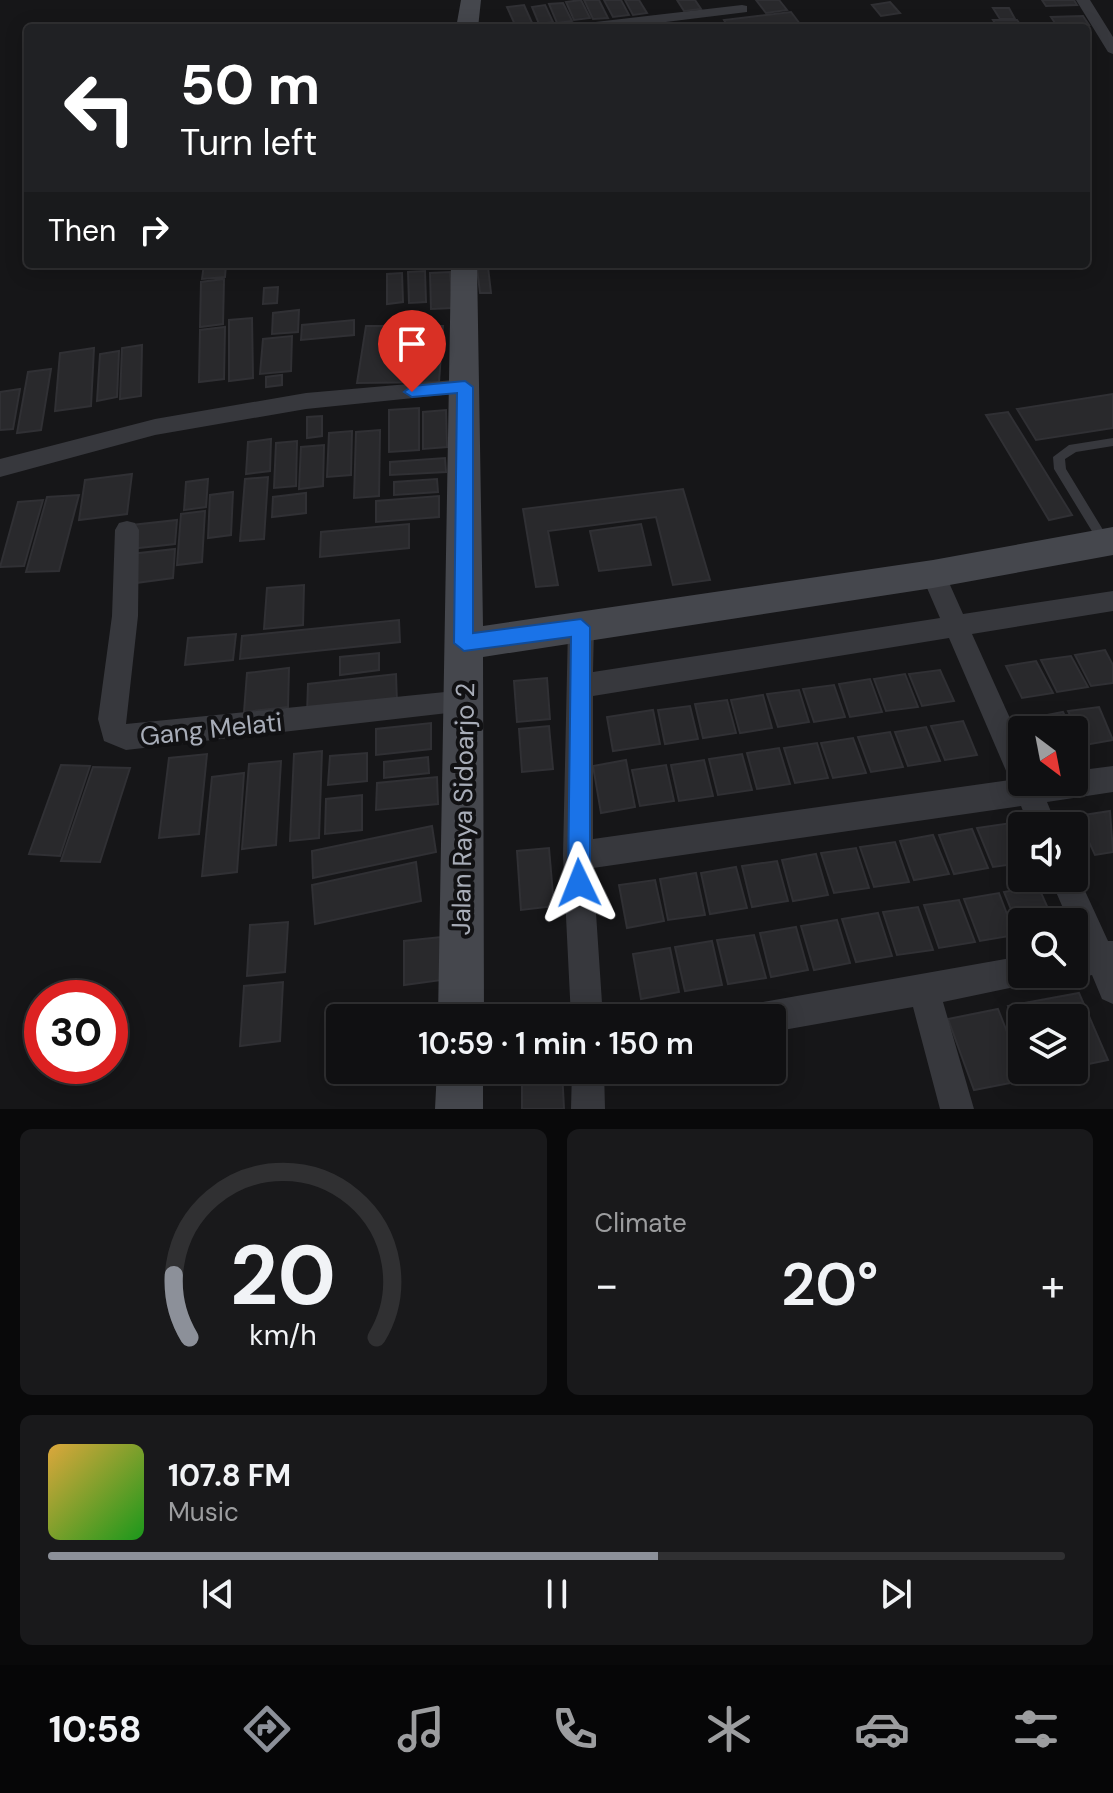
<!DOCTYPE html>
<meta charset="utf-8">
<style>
:root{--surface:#101012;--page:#19191b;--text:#f1f3f6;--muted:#9c9d9f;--line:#303032;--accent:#8c9099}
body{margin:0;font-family:"DM Sans",sans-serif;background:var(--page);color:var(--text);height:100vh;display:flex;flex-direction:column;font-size:30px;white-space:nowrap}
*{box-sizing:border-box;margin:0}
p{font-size:26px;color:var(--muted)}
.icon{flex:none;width:44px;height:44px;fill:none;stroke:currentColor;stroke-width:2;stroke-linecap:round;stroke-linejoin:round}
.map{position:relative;height:1109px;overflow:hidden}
.details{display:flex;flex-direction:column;gap:20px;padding:20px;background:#09090a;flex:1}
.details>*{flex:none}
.top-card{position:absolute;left:24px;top:24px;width:1066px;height:244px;border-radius:8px;box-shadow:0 4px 20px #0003,0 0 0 2px var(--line);background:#202124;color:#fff;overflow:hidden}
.needle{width:52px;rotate:148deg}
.tools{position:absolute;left:1008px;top:716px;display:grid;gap:16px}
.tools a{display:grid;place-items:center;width:80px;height:80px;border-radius:8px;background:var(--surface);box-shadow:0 4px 20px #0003,0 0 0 2px var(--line);font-size:40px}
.speed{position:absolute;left:24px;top:980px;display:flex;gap:16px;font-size:40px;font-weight:700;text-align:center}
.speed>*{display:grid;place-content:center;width:104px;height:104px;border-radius:50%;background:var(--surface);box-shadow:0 4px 20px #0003,0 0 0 2px var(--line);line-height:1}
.speed .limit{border:12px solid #d22;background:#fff;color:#111}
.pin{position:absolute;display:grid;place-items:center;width:68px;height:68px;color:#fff;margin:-82px -34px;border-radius:50% 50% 50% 0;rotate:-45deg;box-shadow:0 0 8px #0007}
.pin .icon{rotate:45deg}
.me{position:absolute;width:88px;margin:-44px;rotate:358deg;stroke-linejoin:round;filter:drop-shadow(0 0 6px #0008)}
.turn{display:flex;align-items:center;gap:28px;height:168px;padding:0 24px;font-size:36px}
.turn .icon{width:104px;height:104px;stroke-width:2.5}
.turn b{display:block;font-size:56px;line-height:68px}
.then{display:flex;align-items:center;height:76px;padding:0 24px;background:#0003;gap:16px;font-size:30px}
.big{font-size:60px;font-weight:600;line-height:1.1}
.details .tile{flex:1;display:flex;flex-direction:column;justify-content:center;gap:12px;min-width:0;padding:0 28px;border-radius:12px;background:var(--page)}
.details .dial{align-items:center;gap:0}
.dial svg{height:208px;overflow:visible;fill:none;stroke:var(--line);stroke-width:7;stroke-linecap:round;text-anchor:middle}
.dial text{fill:var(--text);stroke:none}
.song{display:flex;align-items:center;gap:24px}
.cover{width:96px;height:96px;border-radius:12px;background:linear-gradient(135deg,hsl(40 70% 55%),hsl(120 70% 35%))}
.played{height:8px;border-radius:4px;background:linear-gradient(90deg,var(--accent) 60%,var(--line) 60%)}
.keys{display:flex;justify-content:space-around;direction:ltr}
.heat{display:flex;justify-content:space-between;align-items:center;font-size:44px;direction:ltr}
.details .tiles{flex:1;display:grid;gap:20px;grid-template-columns:1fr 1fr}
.tile:last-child{grid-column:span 2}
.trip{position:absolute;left:326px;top:1004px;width:460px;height:80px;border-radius:8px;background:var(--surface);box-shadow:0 4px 20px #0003,0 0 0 2px var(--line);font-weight:600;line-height:80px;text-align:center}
.tabs{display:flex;height:128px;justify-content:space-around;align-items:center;background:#060607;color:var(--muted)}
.tabs .icon{width:56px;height:56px}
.tabs .selected{color:var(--accent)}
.tabs b{font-size:36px;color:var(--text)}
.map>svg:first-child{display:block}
</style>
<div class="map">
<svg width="1113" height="1109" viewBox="0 0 1113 1109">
<rect width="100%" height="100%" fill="#161618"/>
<path fill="#29292c" stroke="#303034" stroke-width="2" d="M581 0 590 18 574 20 566 2Z
M584 0H599L608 18 593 19Z
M604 0H621L629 15 613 17Z
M625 0H639L647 13 633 15Z
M677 0H695L701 9 684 11Z
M756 0H779L787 10 766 13Z
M1042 0H1074L1077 5 1046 6Z
M890 2 900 13 881 16 872 5Z
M563 3 572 21 557 23 549 4Z
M524 5 533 25 516 27 507 7Z
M545 5 553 22 539 24 532 7Z
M993 8H1009L1015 19H1000Z
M791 12 803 28H729L724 20Z
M1083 16 1089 25 1057 26 1051 17Z
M993 20H1017L1022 27 998 28Z
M204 264H226L225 277 202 279Z
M386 264H450V265L386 269Z
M488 267 491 293H480L477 268Z
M425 271 426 302 409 303 408 272Z
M450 272 453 308 431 309 430 273Z
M402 273 403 302 387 304V274Z
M224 279 223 324 200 327 201 282Z
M278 287 277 303 263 304 264 288Z
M299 310 298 332 272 334 273 313Z
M252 318 253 378 229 381V320Z
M354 320V335L301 340 302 325Z
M366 326H443L439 382 357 383Z
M225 327 224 379 199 382 200 330Z
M292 336 291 371 260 374 263 339Z
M142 345 141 396 120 399 122 348Z
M94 348 91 406 55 411 60 353Z
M119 351 117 397 97 401 100 354Z
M51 369 41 430 17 433 28 372Z
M282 375V385L266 387V377Z
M20 389 13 429 0 430V392Z
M1113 394V428L1036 440 1017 409Z
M419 408V450L389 452V410Z
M446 410 447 447 423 449V412Z
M1008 412 1072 515 1049 520 986 415Z
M322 416V436L307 438V417Z
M380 430 379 496 354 498 356 432Z
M352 431 351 475 327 477 329 433Z
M271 439 270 471 246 474 248 442Z
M297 441 296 486 274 488 276 443Z
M324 445 323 486 299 489 301 447Z
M445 458 446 472 390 475V462Z
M132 474 127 514 79 520 85 480Z
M268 477 264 539 240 541 245 479Z
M208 479 206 507 184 510 186 482Z
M437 479 438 492 394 495V482Z
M683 489 710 580 673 585 656 517 548 531 558 585 536 587 523 509Z
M233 492 231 535 208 538 210 495Z
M306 493V513L272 517 273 497Z
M79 495 59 571 26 572 47 497Z
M439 496V517L376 522V501Z
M43 500 24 566 0 567 18 502Z
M205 511 202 562 177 565 181 514Z
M177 520 175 544 129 549 132 525Z
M409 524V548L320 557 321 532Z
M641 524 651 565 599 571 590 531Z
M175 549 173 578 128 584 131 554Z
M304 585 303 625 264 629 267 588Z
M399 620 400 642 240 659 242 636Z
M236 634 233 660 185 665 188 638Z
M1105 650 1113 665V683L1091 686 1075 655Z
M379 653V670L340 675V657Z
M1071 656 1088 687 1057 692 1041 660Z
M1036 661 1053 693 1022 698 1006 666Z
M289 668 288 707 244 712 247 673Z
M940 670 954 701 922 706 909 674Z
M396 674 397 703 307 714 308 684Z
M905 674 918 707 886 711 874 679Z
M547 678 550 719 517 722 514 681Z
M870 679 882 712 850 717 839 684Z
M834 685 845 717 814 722 803 689Z
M799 690 809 722 778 727 767 694Z
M763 695 772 728 740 733 731 700Z
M727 700 736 733 703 738 695 704Z
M690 706 698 739 665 744 658 710Z
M1099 707 1113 740 1085 745 1068 711Z
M653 710 660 744 613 751 607 717Z
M1063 712 1072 730H1038L1032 718Z
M963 721 977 755 945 760 931 726Z
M431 723V749L376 755V729Z
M549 726 553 769 522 772 519 729Z
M926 727 940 761 908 766 895 732Z
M890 732 903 767 871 772 858 737Z
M853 738 866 773 833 778 821 743Z
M817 743 828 778 795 783 784 748Z
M779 748 790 784 757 789 747 753Z
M322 751 319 838 290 841 294 754Z
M367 753V781L328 785 330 756Z
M207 754 199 834 159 838 169 758Z
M742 754 752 790 718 795 709 759Z
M428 757 429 773 384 778V762Z
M626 760 635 807 601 813 593 766Z
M704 760 713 796 679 801 671 765Z
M281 761 276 845 242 849 249 764Z
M61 765 90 766 60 856 29 854Z
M666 765 674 801 640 806 632 770Z
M93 767 130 768 100 862 61 861Z
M244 773 237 872 202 876 212 777Z
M437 777 438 804 376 810 377 783Z
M362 795V830L325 834 326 799Z
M1110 811 1113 852 1095 855 1077 816Z
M1011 823 1022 850V863L993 867 977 828Z
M432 826 436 852 313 878 312 851Z
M972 829 988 868 954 874 939 835Z
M933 835 949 874 914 880 900 841Z
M895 842 909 882 874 887 860 847Z
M549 848 554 906 521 910 517 851Z
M856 848 869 888 834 893 821 853Z
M816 854 828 895 793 901 782 860Z
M777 861 788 901 752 907 742 866Z
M416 862 421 901 315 924 312 885Z
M736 867 747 908 710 914 701 873Z
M696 873 705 915 668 920 660 879Z
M655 880 664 921 627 928 619 885Z
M1038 886 1054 922H1022L1021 934 1004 892Z
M999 893 1015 935 980 941 964 899Z
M959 900 975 942 939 948 924 905Z
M918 907 933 950 897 955 883 912Z
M878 913 892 956 856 962 842 919Z
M837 920 850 963 814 970 801 926Z
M288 922 285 972 247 976 250 925Z
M796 927 808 970 771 977 760 933Z
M754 935 766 978 728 984 717 940Z
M441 937 442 980 404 985V941Z
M712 941 722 985 685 991 675 947Z
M670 948 679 992 641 999 633 954Z
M283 982 280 1041 240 1046 244 986Z
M1079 993 1108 1060 1074 1067V1018H1022V1041L1008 1006Z
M998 1009 1026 1080 974 1090 948 1019Z
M562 1070 564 1109H522V1073Z"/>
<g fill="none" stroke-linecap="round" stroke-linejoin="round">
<path fill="#37383d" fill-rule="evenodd" d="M1113 438V446L1076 452 1065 459 1066 469 1111 543 1109 546H1101L1054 469 1053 457 1069 445Z"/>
<path fill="#37383d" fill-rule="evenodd" d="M1076 0H1090L1113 37V54L1108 52Z
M742 5 747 6V12L617 28H571L578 24Z
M465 379 472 382 476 387 472 392 306 409 155 435 0 477V459L155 419 306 393Z
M127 521 135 523 139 530 138 616 126 724 465 690 474 694 478 702 474 710 126 750 104 741 98 719 112 616 115 530 119 523Z
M933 564 942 567 963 614 1113 591V611L972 634 1022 745V782H1074V771L1113 766V792L1047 802 1057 826H1029L1021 806 593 868 603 1018H571L563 856 568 627 572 619 581 616 590 619 594 627 593 672 940 618 921 574 924 567ZM949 638 1010 780 593 839V696Z
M1074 867 1108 941H1113V1004L1102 999 1092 975 1074 979 1063 974H1074V947H1079L1074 922H1069L1050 878H1074Z
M1022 956V974H1037L1033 983 943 1002 974 1109H940L913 1007 772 1032V1018H747L752 1007 763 1002Z
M572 1070H604L605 1109H571Z"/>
<path fill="#45474d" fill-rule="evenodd" d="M461 0H481L478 28H456Z
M451 264H477L483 626 933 560 1113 527V555L933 588 483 657 484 1018H438Z
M437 1070H483V1109H435Z"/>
</g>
<path fill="#1a73e8" stroke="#114b97" stroke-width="2" d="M465 381 473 387V633L581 619 590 627V883L587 891 579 894 571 891 568 883 571 637 464 651 454 643 457 393 412 397 404 392 412 386Z"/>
<g text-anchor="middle" stroke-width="8" stroke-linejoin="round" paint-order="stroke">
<g font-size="26" fill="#a8adb8" stroke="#111113">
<text transform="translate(211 729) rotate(-6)" y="9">Gang Melati</text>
<text transform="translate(463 809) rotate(-89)" y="9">Jalan Raya Sidoarjo 2</text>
</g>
</g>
</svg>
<div class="tools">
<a><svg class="needle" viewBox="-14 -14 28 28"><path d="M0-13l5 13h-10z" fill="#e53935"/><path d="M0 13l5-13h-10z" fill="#9c9d9f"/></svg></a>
<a><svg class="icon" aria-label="sound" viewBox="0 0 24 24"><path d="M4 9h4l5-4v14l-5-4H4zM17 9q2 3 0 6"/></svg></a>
<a><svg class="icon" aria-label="search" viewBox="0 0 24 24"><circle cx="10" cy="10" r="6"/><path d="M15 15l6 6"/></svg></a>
<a><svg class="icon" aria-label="layers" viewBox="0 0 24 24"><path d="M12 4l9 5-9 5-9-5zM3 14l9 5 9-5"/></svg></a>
</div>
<div class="speed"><div class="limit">30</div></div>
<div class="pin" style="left:412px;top:392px;background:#d93025"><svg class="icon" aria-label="arrive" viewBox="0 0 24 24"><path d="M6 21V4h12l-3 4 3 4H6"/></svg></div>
<svg class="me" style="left:579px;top:883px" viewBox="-20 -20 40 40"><path d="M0-17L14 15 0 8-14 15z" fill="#1a73e8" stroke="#fff" stroke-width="4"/></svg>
<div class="trip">10:59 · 1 min · 150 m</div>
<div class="top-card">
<div class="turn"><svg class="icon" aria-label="left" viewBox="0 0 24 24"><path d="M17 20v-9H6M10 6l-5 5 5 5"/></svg><div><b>50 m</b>Turn left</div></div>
<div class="then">Then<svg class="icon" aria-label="right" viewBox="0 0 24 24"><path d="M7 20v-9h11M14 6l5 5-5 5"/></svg></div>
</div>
</div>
<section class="details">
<div class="tiles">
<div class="tile dial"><svg viewBox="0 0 100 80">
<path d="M14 69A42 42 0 1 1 86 69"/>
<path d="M14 69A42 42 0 0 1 8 45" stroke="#8c9099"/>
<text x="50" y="56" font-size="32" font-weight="700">20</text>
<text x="50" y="72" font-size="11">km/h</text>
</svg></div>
<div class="tile"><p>Climate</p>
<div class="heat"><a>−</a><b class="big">20°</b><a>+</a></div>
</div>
<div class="tile">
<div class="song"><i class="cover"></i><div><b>107.8 FM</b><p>Music</p></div></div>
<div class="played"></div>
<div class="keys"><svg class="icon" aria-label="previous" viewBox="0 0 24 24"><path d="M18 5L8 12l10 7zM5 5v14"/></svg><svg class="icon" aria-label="pause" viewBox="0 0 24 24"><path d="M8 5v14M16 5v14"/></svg><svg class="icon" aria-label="next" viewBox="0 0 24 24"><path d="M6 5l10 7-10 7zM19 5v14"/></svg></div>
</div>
</div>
</section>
<nav class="tabs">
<b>10:58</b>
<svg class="icon selected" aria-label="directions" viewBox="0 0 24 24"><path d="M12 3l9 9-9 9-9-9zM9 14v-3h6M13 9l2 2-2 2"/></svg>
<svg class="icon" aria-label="music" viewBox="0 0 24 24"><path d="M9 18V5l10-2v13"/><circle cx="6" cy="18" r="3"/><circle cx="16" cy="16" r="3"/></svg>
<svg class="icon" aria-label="phone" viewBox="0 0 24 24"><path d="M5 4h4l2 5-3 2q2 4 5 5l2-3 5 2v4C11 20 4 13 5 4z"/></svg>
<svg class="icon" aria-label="climate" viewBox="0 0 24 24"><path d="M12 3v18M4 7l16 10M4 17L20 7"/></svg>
<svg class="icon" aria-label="car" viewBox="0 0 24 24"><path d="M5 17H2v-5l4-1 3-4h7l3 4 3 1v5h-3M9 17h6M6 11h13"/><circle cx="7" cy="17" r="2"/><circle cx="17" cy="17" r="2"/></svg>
<svg class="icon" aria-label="filters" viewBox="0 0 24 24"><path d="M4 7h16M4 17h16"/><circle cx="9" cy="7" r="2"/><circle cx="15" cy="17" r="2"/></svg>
</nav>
